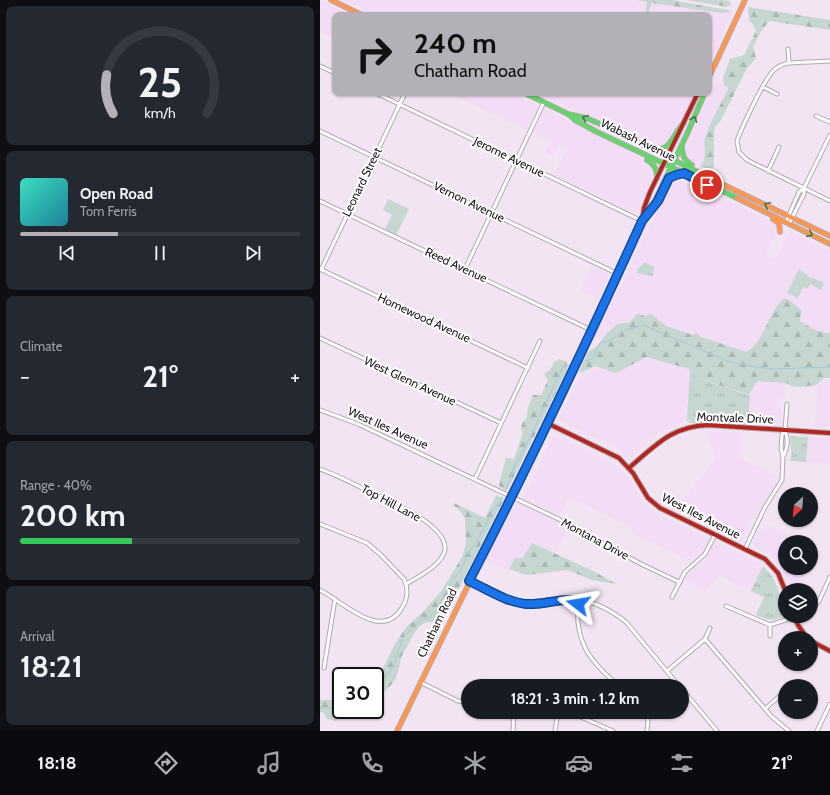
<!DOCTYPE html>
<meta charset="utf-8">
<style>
:root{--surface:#171b24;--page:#242831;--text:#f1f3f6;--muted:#9ea1a6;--line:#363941;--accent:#b4b0b7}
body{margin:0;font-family:Cabin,sans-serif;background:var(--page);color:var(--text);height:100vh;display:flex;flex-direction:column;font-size:15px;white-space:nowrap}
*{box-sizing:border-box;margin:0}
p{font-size:13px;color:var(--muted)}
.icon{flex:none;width:22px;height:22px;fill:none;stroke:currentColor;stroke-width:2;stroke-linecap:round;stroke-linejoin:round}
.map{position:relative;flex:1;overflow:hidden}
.drawer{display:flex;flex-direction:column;gap:6px;padding:6px;background:#0d0f14;width:320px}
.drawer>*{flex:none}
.top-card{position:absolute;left:12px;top:12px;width:380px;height:84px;border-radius:8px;box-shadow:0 1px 3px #0004;background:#b4b0b7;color:#111;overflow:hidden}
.needle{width:26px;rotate:206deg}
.buttons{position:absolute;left:458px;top:487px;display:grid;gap:8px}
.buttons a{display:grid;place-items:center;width:40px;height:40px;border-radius:50%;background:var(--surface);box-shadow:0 1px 3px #0004;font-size:20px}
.speed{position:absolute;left:12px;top:667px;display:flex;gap:8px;font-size:20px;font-weight:700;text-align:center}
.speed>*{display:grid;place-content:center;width:52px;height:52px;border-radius:50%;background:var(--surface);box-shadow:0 1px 3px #0004;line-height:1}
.speed .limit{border:2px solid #111;border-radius:6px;background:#fff;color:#111}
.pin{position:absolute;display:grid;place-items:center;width:34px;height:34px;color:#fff;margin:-17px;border:2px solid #fff;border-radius:50%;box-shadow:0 1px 4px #0007}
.me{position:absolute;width:44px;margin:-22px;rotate:284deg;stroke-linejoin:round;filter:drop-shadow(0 0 3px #0008)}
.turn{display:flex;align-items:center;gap:14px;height:84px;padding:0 16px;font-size:18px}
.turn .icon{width:52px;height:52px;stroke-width:2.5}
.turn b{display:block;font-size:28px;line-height:34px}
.big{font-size:30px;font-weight:700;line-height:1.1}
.drawer .widget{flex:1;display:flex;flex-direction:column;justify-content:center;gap:6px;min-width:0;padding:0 14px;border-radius:8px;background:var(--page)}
.drawer .dial{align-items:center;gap:0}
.dial svg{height:104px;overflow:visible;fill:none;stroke:var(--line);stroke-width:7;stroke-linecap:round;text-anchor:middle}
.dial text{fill:var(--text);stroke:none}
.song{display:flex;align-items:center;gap:12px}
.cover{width:48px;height:48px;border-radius:6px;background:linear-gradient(135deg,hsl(170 70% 55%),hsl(190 70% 35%))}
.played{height:4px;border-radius:2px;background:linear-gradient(90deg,var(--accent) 35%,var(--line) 35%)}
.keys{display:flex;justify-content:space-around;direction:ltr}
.heat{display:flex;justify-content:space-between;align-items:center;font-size:22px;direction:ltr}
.charge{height:6px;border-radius:3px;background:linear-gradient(90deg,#34c759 40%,var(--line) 0)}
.trip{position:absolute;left:141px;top:679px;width:228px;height:40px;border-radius:20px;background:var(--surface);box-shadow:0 1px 3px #0004;font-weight:700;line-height:40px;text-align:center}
.dock{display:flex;height:64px;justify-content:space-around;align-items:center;background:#090b0e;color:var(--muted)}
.dock .icon{width:28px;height:28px}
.dock .selected{color:var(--accent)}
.dock b{font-size:18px;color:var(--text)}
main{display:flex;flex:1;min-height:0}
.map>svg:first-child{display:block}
</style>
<main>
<section class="drawer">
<div class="widget dial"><svg viewBox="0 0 100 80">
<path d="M14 69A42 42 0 1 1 86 69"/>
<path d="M14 69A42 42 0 0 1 9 39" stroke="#b4b0b7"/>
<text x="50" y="56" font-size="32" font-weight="700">25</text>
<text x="50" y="72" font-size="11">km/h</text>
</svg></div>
<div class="widget">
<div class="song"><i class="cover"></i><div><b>Open Road</b><p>Tom Ferris</p></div></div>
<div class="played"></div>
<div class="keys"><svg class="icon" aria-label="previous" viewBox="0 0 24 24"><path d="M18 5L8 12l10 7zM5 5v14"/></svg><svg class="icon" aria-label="pause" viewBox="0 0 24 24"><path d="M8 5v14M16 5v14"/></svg><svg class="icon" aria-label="next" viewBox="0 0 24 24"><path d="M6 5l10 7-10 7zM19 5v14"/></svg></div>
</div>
<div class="widget"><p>Climate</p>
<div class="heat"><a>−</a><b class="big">21°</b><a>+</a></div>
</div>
<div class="widget"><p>Range · 40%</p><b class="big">200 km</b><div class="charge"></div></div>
<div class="widget"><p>Arrival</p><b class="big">18:21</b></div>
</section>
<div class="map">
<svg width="510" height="731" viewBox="0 0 510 731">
<defs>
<pattern id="grass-tufts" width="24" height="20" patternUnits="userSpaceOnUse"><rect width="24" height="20" fill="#c5d7d0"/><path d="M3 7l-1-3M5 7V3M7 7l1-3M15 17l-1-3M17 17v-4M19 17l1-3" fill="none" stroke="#a9b8b2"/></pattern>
<pattern id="forest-firs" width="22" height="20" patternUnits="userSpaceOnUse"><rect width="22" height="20" fill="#c5d7d0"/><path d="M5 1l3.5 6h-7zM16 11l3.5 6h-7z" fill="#a9b8b2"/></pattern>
</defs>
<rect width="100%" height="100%" fill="#f2e4f3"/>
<path fill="#f3dcf5" d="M0 0 30 15H15V39L0 32Z
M24 0H340L413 11 389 64V15H55Z
M396 80 409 86 386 144 382 164 379 166 369 161 366 157 365 150Z
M129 93H191L219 106 207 130Z
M215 93H375L351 141 346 146 339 148Z
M227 110 303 148 330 164 334 169V174L318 211 316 213 234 175 246 150 239 146 233 157 225 153 230 142 213 133 224 111Z
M355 178 392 196 410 202 458 225V230L446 254 456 259 470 231 510 251V342L436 356 342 325 319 319 302 323 284 339 273 338 290 304 298 291 305 277 307 276 309 268 328 229 353 179Z
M272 265 288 274 289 276 278 300 260 291Z
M326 357 370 369 367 421 351 426 333 437 311 458 290 444 240 420V417L262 372 266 374 281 366Z
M510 375V427L495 426 498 376Z
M428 379 465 381V396L460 398 458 406 462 412V424L426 421Z
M385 431 422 433 420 458 460 477 438 517 429 520 428 529 422 542 355 509 396 459Z
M234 435 292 463 302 469 314 484 320 497 330 508 339 515 389 539 384 548 370 561 311 533 313 530 306 524 249 497 240 516 203 498Z
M488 437 510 439V464L486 462Z
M198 503 249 527 236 553 212 543 203 558H195L188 570 164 559 194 505Z
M445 524 484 542H465V568H488L482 582 500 591 491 605V590H472L465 574 456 561 450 555 432 546 438 534 444 529Z
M396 542 437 562 443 566 431 591 400 576 384 591 365 579 372 570 385 560Z"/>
<path fill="url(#grass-tufts)" d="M325 262 334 267 333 276 317 273V270Z
M370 371 378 378 430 396 428 422 394 420 431 423 429 425 385 422 370 423 368 422 372 420 367 421V419Z
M470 436 488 437 486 462 470 461C473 455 470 444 470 436Z
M443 566 452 576 456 584 465 608 466 616C452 621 450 621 436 615L444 597 431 591Z"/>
<path fill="url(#forest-firs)" d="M317 0H352L413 11 402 13 332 3 329 10 330 15H325L327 2Z
M366 0H404L409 1 411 3 408 7Z
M428 7 510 20V30L449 21 440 33 433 47 436 58 427 68 401 120 395 127 394 133V168H386L381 166 384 160 385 148 384 142 386 135 392 120 408 90V87L404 85 403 76C407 71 407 65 410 59L424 55 436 31 433 24 429 21Z
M465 298 469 300 482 311 480 318V321C488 326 500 334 510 333V378H504L496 385 482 387 471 386 466 383 437 381 429 395 378 378 371 373 369 369 327 357 296 373 275 366 263 372H259L268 352 277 346 287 333 298 324 310 322 318 313 326 317 330 313 346 326 373 335 376 332 381 337 427 352C446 339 447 312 465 298Z
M239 359 247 362V370L187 491 180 487 179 484 186 458 194 459 203 432 201 429 202 424 207 416 208 407 213 395H221L228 380 224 374 230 370 234 362Z
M176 495 184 499 121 624C102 616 95 631 88 645 86 649 83 652 82 656 79 664 79 672 75 680 70 688 62 693 55 698V679L62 670 75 644 87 626 104 611 122 590 142 557 146 543 145 518 139 510 133 505 134 503 165 518Z
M212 543 271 570 297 584 271 580 248 570 206 575 189 569 195 558H203Z
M0 700H21V710H38L31 713H21L16 721 7 719 3 712H0Z"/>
<path fill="#c5d7d0" d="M68 199 89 209 76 235 65 229 72 215 63 210Z
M479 269 492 279 493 278 504 283 501 290 490 284 487 289 483 287 478 298 467 293Z"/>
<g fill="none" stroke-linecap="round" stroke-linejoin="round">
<path stroke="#a7c8da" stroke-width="1" d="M258 363 273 359 280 343 291 340 304 331 323 325 410 362 436 367 456 369 510 367
M186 489 192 474 193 469C213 437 225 401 243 367L253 365
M55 688 70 671 75 661 83 637 101 620 110 617 116 611 131 582 141 570 147 556 165 527 170 515 182 497
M0 708H21"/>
<g stroke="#b3a9b4" stroke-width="5">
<path id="street" d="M468 49 469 63
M510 61 469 63C463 64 458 66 453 71 444 80 421 129 417 141L419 152 427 160 510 201
M0 66 15 73
M443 87 457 94
M56 93 322 221
M496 116 510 122
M0 131 298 274
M448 171 459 147
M0 201 271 330
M466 222 479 192 484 188 510 135
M469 224 484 194V188
M0 269 208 368
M145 269 224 102
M1 270 85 93
M0 338 181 423
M0 410 38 424 249 524 321 564 359 582
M464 455C468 447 468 438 465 430
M0 469C17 475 34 484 50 492 69 500 128 525 125 550 122 565 98 577 86 584
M155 479 220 341
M0 524 47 543 61 555 84 579C88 587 88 598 83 606 63 644 22 601 0 590
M425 549 445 507 462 480 463 456 461 449 462 435 465 430 467 404
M149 581C167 589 185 601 205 603 218 605 231 601 245 600 268 597 288 608 306 622L359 686
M352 597 365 572 385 554 395 535
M258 600C254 641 269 661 299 686
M406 606 450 625 478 616
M491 610 499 601 510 577
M450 636V625
M385 639 452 717 469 731
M4 668 15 599
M347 671 385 639 390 628
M100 682 138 701 148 703
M362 689 397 731
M445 709 463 693
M241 712 261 717 293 731
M325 712 328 720 327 731
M193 731 194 712
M235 731 238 712
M497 731 510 704"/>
</g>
<g stroke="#b3a9b4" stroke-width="6">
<path id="fast" d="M205 93 248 114 255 120 277 132 417 198
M248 114 266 118 285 126 402 184
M362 144C362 154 363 160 372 165
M334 150C354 149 352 134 364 123
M327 160C335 164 337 170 337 178
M322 221 329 213 367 134 383 97 382 93"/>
</g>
<g stroke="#b3a9b4" stroke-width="6">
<path id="slow" d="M11 0 42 15
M389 77 425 0
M402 184 510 236
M417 198 510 244
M331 210 338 201 349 178 364 173
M453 219 459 223 460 232
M77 731 224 430"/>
</g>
<g stroke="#b3a9b4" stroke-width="6">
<path id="jam" d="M227 423 299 458 313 473 328 498 340 508 445 559 458 573 465 590
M224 430 322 221 324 208 330 192 377 95 380 93
M309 468C336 445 350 427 388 425L510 433
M474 616 478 625 487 638
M491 641 510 651"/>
</g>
<use href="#street" stroke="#fdfbfd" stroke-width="3"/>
<use href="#fast" stroke="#63d668" stroke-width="4"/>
<use href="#slow" stroke="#ff974d" stroke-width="4"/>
<use href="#jam" stroke="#b3261e" stroke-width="4"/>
</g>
<defs><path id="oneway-chevron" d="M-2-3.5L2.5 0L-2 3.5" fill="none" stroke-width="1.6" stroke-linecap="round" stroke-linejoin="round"/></defs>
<g stroke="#417644">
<use href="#oneway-chevron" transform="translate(265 118) rotate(-155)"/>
<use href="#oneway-chevron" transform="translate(374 119) rotate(-68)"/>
<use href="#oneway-chevron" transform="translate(447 205) rotate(-153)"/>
<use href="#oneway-chevron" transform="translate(490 234) rotate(26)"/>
</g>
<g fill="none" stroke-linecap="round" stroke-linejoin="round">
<g stroke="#114b97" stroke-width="10">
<path id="route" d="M258 604V600H252C237 599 222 605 206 604 186 602 167 589 149 581 210 463 267 342 322 221L338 201 349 178 356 175 364 173 387 185"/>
</g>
<use href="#route" stroke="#1a73e8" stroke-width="7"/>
</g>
<g text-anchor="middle" stroke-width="4" stroke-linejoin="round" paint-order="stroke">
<g font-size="12" fill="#1f1620" stroke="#fff">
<text transform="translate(318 140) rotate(26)" y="4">Wabash Avenue</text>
<text transform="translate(189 157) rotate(26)" y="4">Jerome Avenue</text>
<text transform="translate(42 182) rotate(-64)" y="4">Leonard Street</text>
<text transform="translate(149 202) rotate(26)" y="4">Vernon Avenue</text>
<text transform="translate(136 265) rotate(25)" y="4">Reed Avenue</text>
<text transform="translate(104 318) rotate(25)" y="4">Homewood Avenue</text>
<text transform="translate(90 381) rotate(25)" y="4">West Glenn Avenue</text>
<text transform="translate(415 418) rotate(2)" y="4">Montvale Drive</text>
<text transform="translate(68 428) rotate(24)" y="4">West Iles Avenue</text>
<text transform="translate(71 503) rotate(28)" y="4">Top Hill Lane</text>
<text transform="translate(381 516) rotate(27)" y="4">West Iles Avenue</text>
<text transform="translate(275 539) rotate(28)" y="4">Montana Drive</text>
<text transform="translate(117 623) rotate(-64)" y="4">Chatham Road</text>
</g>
</g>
</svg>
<div class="buttons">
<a><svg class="needle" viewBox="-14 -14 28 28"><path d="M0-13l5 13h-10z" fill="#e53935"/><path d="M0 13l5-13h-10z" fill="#9ea1a6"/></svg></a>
<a><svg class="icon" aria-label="search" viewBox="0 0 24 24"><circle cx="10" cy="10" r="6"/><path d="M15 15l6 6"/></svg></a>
<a><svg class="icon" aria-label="layers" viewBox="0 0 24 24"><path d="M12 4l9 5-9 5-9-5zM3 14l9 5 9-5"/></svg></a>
<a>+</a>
<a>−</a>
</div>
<div class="speed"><div class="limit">30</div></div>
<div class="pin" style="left:387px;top:185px;background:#d93025"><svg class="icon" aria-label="arrive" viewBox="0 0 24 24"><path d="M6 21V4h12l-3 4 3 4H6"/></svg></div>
<svg class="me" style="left:258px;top:604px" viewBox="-20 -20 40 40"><path d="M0-17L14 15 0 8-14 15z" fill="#1a73e8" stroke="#fff" stroke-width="4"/></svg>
<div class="trip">18:21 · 3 min · 1.2 km</div>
<div class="top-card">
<div class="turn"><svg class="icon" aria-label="right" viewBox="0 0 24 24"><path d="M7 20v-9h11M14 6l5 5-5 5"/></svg><div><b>240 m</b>Chatham Road</div></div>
</div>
</div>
</main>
<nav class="dock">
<b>18:18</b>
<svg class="icon selected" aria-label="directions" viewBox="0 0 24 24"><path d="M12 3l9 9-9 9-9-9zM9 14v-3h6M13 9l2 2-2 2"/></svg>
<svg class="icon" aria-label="music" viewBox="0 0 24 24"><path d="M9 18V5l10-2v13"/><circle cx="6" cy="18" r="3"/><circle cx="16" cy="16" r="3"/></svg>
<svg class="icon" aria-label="phone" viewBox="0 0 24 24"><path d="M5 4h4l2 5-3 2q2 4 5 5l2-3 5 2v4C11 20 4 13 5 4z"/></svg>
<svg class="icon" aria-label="climate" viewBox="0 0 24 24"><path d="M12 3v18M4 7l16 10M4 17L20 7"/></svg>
<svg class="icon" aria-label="car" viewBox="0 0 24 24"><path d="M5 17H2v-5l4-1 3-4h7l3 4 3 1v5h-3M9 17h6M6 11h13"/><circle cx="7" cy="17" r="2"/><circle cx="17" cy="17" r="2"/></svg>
<svg class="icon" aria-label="filters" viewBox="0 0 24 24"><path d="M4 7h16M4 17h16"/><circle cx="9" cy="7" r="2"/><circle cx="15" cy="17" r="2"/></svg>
<b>21°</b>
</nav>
